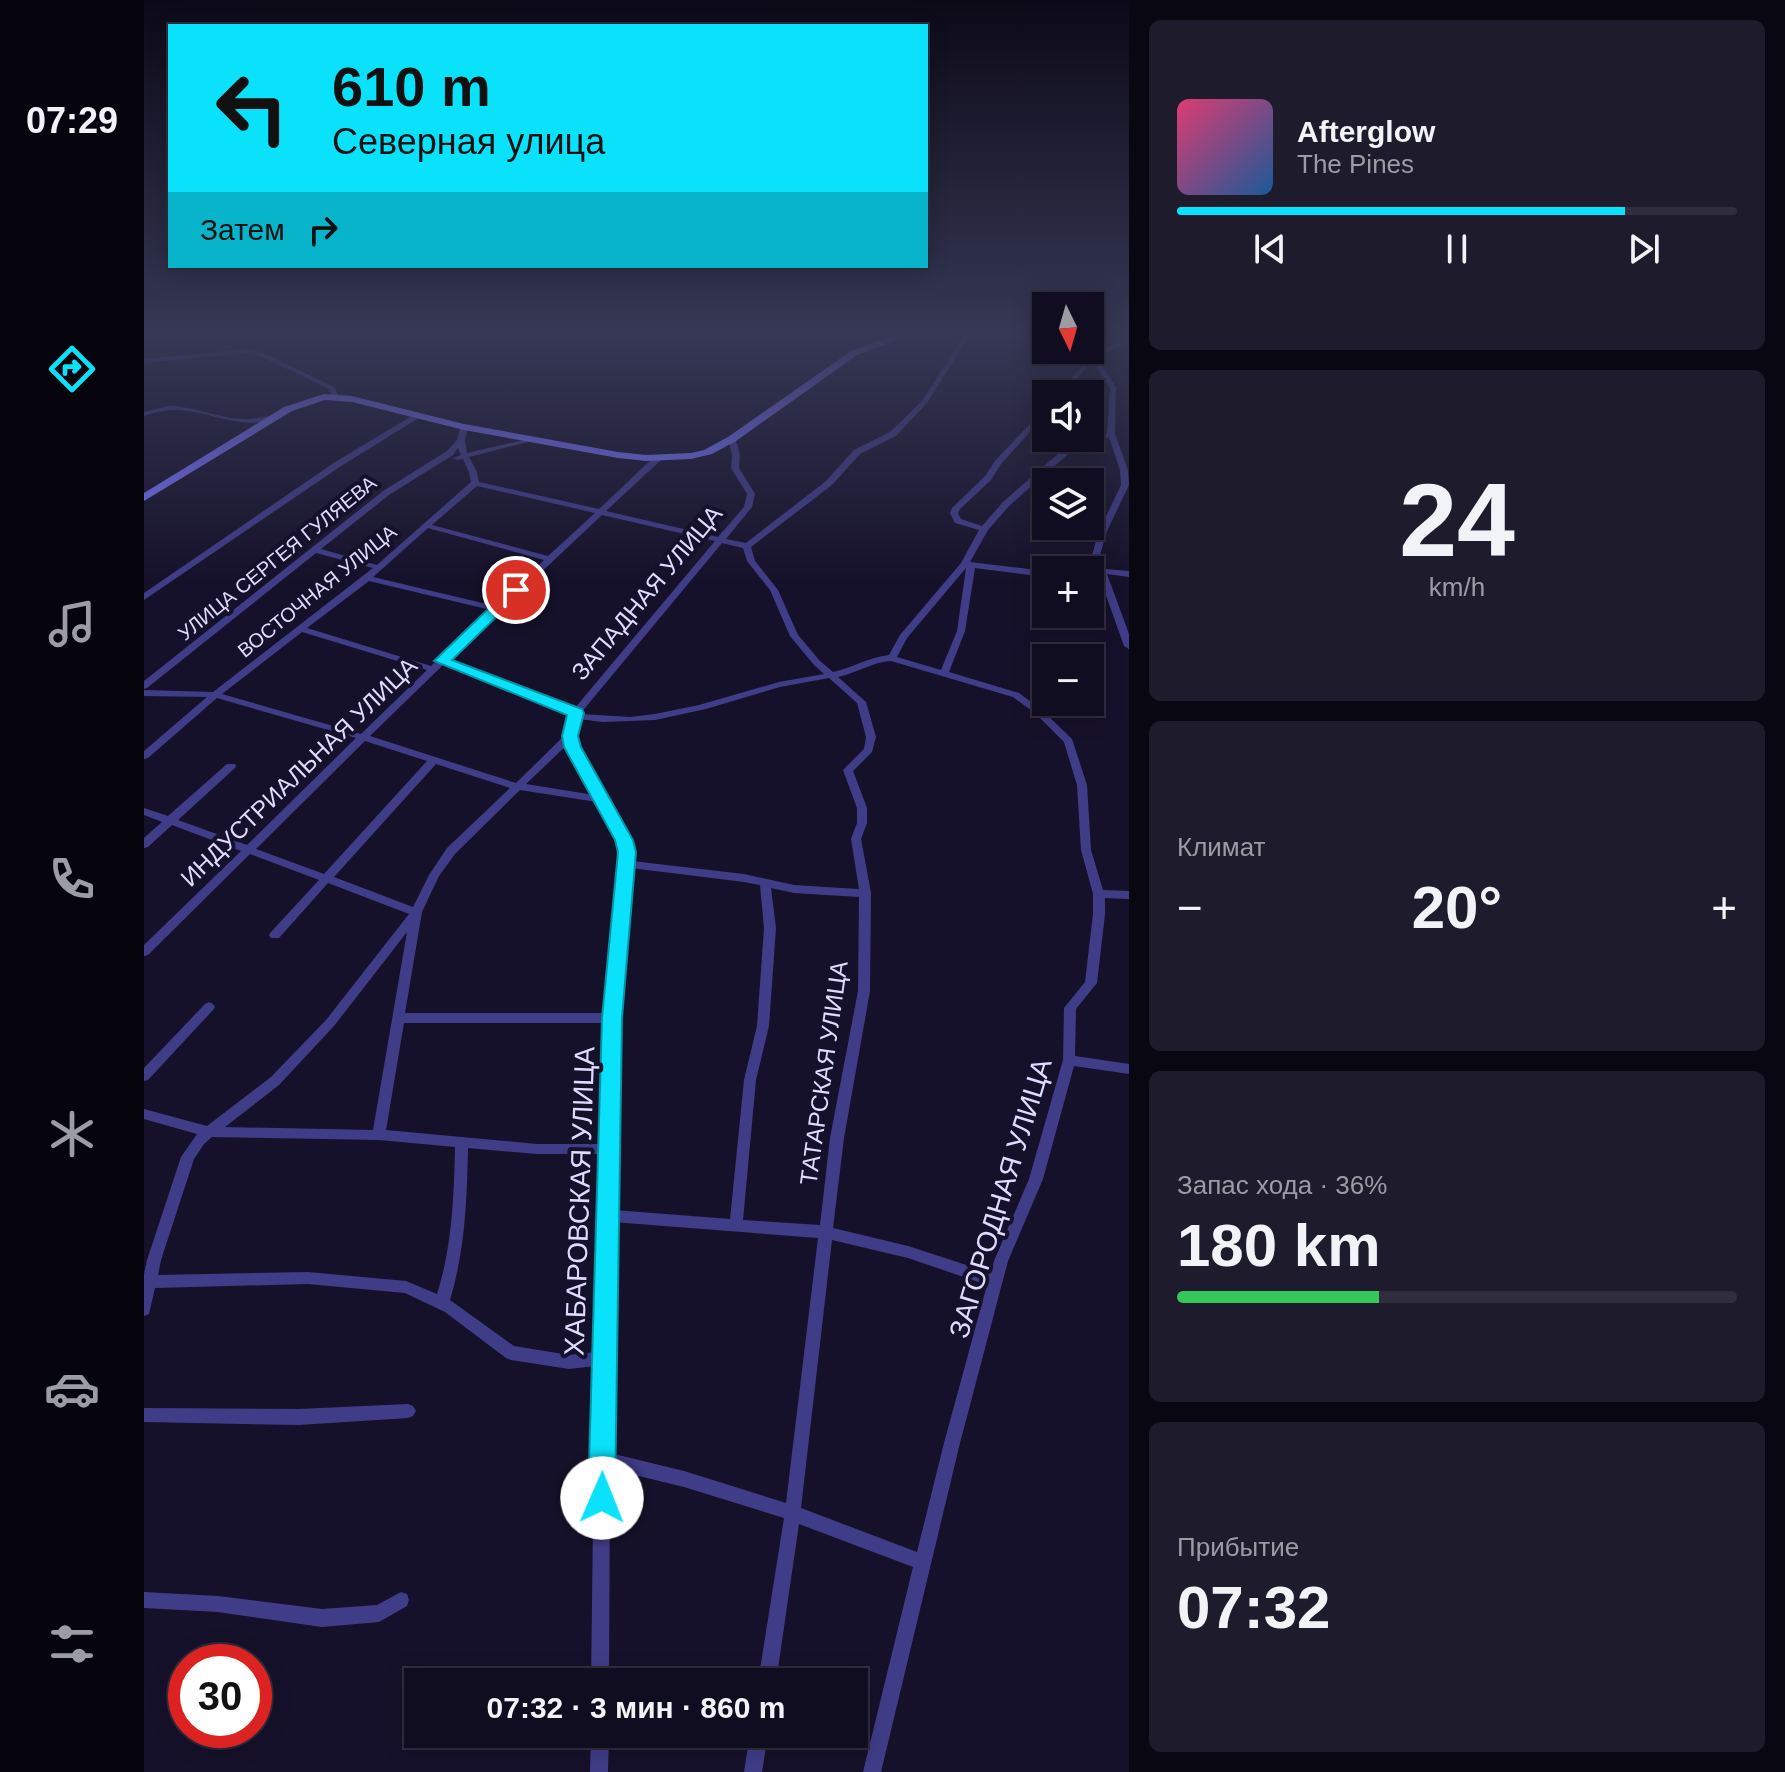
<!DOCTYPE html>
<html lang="ru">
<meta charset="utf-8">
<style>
:root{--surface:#100d20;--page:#1e1b2d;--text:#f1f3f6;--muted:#9c9ca5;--line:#302d3e;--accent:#0ae2fc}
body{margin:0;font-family:Helvetica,sans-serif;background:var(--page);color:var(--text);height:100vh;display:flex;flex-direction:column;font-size:30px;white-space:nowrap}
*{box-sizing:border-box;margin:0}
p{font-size:26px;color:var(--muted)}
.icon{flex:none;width:44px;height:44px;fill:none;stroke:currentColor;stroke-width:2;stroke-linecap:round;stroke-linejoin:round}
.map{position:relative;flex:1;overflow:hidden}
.drawer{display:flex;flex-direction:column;gap:20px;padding:20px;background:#090712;width:656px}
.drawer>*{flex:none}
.top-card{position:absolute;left:24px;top:24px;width:760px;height:244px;border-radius:0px;box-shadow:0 4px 20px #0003,0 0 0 2px var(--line);background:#0ae2fc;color:#111;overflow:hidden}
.needle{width:52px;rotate:175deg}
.tools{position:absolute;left:888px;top:292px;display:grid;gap:16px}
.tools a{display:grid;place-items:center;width:72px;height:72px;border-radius:0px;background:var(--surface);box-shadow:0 4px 20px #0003,0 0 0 2px var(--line);font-size:40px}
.speed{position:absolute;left:24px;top:1644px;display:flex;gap:16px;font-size:40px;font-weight:700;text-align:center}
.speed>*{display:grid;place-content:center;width:104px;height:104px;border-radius:50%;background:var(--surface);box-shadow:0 4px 20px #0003,0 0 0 2px var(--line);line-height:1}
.speed .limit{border:12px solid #d22;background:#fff;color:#111}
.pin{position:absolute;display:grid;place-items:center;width:68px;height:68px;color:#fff;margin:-34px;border:4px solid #fff;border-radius:50%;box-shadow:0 2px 8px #0007}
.me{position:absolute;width:88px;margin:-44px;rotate:1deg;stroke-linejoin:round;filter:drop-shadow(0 0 6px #0008)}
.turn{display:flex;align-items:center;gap:28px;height:168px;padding:0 32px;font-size:36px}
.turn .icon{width:104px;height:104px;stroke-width:2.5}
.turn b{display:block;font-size:56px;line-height:68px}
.then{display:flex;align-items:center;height:76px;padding:0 32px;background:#0003;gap:16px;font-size:30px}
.big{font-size:60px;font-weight:800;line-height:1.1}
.drawer .card{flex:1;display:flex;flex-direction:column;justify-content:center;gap:12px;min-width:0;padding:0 28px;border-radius:12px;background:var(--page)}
.drawer .dial{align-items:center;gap:0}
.dial b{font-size:104px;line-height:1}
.song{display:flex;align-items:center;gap:24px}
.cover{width:96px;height:96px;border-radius:12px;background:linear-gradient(135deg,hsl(340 70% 55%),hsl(210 70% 35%))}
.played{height:8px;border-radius:4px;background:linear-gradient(90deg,var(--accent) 80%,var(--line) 80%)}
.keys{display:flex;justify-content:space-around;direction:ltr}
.heat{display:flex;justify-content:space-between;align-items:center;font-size:44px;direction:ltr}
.charge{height:12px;border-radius:6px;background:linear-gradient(90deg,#34c759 36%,var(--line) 0)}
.trip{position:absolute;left:260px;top:1668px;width:464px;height:80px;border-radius:0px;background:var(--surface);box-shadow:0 4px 20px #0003,0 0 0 2px var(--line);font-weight:800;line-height:80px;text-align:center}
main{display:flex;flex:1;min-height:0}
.tab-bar{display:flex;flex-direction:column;width:144px;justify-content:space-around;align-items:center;background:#06050d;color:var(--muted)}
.tab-bar .icon{width:56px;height:56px}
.tab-bar .current{color:var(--accent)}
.tab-bar b{font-size:36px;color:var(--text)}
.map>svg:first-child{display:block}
</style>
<main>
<nav class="tab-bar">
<b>07:29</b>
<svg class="icon current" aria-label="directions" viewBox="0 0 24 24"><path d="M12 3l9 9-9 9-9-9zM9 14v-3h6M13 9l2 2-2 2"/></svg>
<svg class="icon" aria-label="music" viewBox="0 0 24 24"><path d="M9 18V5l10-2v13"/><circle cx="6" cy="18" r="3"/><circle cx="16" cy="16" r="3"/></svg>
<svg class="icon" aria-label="phone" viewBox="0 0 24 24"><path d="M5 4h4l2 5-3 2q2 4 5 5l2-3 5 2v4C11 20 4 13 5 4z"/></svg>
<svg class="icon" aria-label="climate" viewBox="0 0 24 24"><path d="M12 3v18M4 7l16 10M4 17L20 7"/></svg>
<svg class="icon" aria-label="car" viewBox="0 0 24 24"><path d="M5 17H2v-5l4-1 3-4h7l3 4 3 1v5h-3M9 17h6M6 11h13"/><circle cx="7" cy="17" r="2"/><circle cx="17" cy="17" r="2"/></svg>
<svg class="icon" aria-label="filters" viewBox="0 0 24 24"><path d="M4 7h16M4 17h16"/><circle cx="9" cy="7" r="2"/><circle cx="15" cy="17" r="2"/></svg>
</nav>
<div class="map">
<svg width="985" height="1772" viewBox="0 0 985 1772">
<rect width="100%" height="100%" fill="#16112a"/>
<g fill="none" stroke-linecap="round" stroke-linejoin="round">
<path fill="#403d88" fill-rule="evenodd" d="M820 335H826L783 403 752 436 716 454 688 485 607 547 611 561 634 590 654 635 676 661 689 672C708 668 725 657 745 655L756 635 817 563 835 530 811 523 806 513 808 508 841 476 851 461 900 409 902 408V414L857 464 847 480 816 509 814 513 817 519 838 526 859 502 924 445 963 433 966 387 948 361 920 394H913L950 352 985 338V342L952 357 972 387 971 434 984 470 985 485 963 531 956 555 961 569 985 571V577L963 574 985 634V649L980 646 954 573 952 571 953 569 948 555 955 531 977 485 976 470 965 437 930 449 865 506 844 530 826 562 902 571V577L831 568 821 631 805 672 875 693 897 709 928 739 943 785 947 850 959 890 985 891V899L961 898V914L953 983 932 1009 931 1056 985 1064V1074L930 1066 899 1179 864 1261 816 1443 737 1772H719L769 1567 655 1524 632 1682H614L640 1518 540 1487 466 1469 465 1682H447L451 1366 425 1369 367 1360 362 1358 301 1312 261 1293 164 1284 11 1288 5 1314 0 1316V1274L3 1260 37 1157 53 1134 0 1119V1109L63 1126 127 1077 182 1020 265 914 184 883 135 938H127L125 935 127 932 175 880 106 854 4 955 0 956V945L97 851 28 825 4 847 0 848V838L18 822 0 815V808L24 816 83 764H91L92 766 91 768 34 820 103 845 212 738 73 698 4 758 0 759V751L63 697 0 696V690L69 692 229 568 172 553 3 688 0 689V681L239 491 303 451 313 440 317 425 324 427 321 440 323 453 388 438 392 440 325 457 333 472 335 482 455 509 511 456H517V460L462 511 574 537 600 507 603 494 587 468 588 454 584 439 591 437 596 454 595 468 611 494 608 507 582 539 602 543 682 481 710 450 746 432 778 401ZM314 448 317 455 309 458 313 460 319 459 325 472 327 482 233 565 177 549 245 495 309 455ZM333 486 451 513 404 556 288 525ZM458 515 571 541 430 709 304 660ZM284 528 400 560 351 606 229 577ZM578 543 599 548 603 561 626 590 646 636 670 665 680 674 635 682 555 705 511 714 486 717 436 714ZM822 568 813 631 797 670 753 657 763 638ZM225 581 347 610 287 666 163 628ZM158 632 283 670 217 734 78 694ZM747 661 869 697 891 713 920 742 933 785 937 850 949 894V914L941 982 920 1008 919 1060 885 1179 850 1261 847 1273 764 1246 689 1228 700 1138 726 991 727 893 717 839 723 823V808L709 771 728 752 732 737 722 702 694 677C712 673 729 662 747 661ZM299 665 426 714 421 735 372 783 226 736ZM685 678 713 703 722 737 720 749 699 770 713 808V823L707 839 715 889 650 885 600 874 488 861V852L431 736 434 719 459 722 511 720 562 709 636 687ZM221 741 283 761 180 874 112 849ZM425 743 450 795 382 784ZM292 764 366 788 303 848 285 875 269 907 190 877ZM376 790 453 802 478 852 462 1013H261L278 912 295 876 311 854ZM487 868 600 882 616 885 620 928 613 1026 600 1080 586 1219 470 1210 474 1018ZM627 888 650 893 715 897 714 991 686 1138 676 1225 599 1220 612 1080 625 1026 632 928ZM263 932 229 1130 81 1127 135 1085 190 1026ZM260 1023H462L458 1144H393L242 1130ZM68 1137 235 1140 311 1147C310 1197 308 1247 293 1294L262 1281 164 1272 14 1275 17 1260 50 1159 60 1144ZM324 1148 393 1154H458L452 1352 425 1355 370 1346 306 1300C321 1250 323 1200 324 1148ZM469 1222 674 1238 642 1503 540 1471 466 1453ZM688 1240 764 1258 843 1285 800 1443 773 1552 657 1508Z
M103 349 120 353 190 387 195 397 190 398 185 389 116 356 103 353 0 363V359Z
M25 406C50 406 73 418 98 419 109 420 120 417 131 415L135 417C101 432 71 413 37 410 24 409 12 412 0 416V412Z
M271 414 278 416 197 466 0 600V593L191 462Z
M65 1002 69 1004 71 1007 69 1010 4 1080 0 1081V1068L61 1004Z
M264 1404 269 1406 272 1411 269 1416 264 1418 155 1425 0 1422V1408L155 1409Z
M0 1592 74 1596 178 1609 233 1605 257 1592 263 1594 265 1600 263 1606 235 1622 178 1627 74 1612 0 1608Z
M447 1734H465L464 1772H446Z
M606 1734H624L618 1772H600Z"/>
<path fill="#7773fd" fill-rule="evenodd" d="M751 335H765L713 355 592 441 568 454 547 459 502 461 474 458 320 430 208 402 181 400 148 411 0 501V493L140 407 180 394 208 396 320 424 474 452 502 455 547 453 560 450 584 437 707 351Z"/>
</g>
<linearGradient id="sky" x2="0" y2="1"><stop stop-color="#0c0917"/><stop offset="0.57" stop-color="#363855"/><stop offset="1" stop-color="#363855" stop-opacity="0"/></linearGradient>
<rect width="985" height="583" fill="url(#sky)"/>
<path fill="#0ae2fc" stroke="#0693a4" stroke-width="2" d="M372 586 377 587V593L308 660 438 709 440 713 434 736 437 747 489 840 492 852 478 1018 471 1498 467 1507 458 1511 448 1507 444 1498 458 1018 474 852 471 840 420 747 418 736 423 715 290 661 367 587Z"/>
<g text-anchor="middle" stroke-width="8" stroke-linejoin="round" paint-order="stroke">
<g font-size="20" fill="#dfdbff" stroke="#16112a">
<text transform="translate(133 558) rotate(-39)" y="7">УЛИЦА СЕРГЕЯ ГУЛЯЕВА</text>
<text transform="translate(173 591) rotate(-39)" y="7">ВОСТОЧНАЯ УЛИЦА</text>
</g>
<g font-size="24" fill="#dfdbff" stroke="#16112a">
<text transform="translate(503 593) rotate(-50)" y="8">ЗАПАДНАЯ УЛИЦА</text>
<text transform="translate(155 772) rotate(-44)" y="8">ИНДУСТРИАЛЬНАЯ УЛИЦА</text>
<text transform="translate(680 1073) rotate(-82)" y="8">ТАТАРСКАЯ УЛИЦА</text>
</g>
<g font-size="28" fill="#dfdbff" stroke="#16112a">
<text transform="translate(856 1198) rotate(-73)" y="10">ЗАГОРОДНАЯ УЛИЦА</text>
<text transform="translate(435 1201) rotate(-88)" y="10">ХАБАРОВСКАЯ УЛИЦА</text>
</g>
</g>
</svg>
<div class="tools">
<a><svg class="needle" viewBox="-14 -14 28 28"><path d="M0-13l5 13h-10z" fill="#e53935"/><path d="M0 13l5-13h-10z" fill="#9c9ca5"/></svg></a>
<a><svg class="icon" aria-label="sound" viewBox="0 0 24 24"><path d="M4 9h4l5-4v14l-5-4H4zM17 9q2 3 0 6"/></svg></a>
<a><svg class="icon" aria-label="layers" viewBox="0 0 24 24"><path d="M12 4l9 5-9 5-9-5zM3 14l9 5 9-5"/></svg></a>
<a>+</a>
<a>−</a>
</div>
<div class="speed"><div class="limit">30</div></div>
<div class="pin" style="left:372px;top:590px;background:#d93025"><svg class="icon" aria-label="arrive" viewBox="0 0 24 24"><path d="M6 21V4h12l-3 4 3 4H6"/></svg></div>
<svg class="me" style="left:458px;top:1498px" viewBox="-20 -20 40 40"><circle r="19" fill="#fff"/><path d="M0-13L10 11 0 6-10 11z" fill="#0ae2fc"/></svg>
<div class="trip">07:32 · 3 мин · 860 m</div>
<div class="top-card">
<div class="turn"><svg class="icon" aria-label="left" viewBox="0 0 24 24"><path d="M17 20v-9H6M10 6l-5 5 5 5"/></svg><div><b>610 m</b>Северная улица</div></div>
<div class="then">Затем<svg class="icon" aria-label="right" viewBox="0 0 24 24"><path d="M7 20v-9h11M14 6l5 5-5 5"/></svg></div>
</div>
</div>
<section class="drawer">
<div class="card">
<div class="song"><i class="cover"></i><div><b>Afterglow</b><p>The Pines</p></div></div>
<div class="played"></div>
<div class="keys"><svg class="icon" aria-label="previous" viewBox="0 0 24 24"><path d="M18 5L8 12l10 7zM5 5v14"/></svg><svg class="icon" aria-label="pause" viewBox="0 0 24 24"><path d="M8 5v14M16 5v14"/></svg><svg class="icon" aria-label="next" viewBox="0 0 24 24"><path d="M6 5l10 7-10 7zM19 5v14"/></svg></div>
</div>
<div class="card dial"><b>24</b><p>km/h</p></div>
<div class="card"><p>Климат</p>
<div class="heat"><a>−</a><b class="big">20°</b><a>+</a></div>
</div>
<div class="card"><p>Запас хода · 36%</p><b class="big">180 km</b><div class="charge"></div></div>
<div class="card"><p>Прибытие</p><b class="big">07:32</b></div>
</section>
</main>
